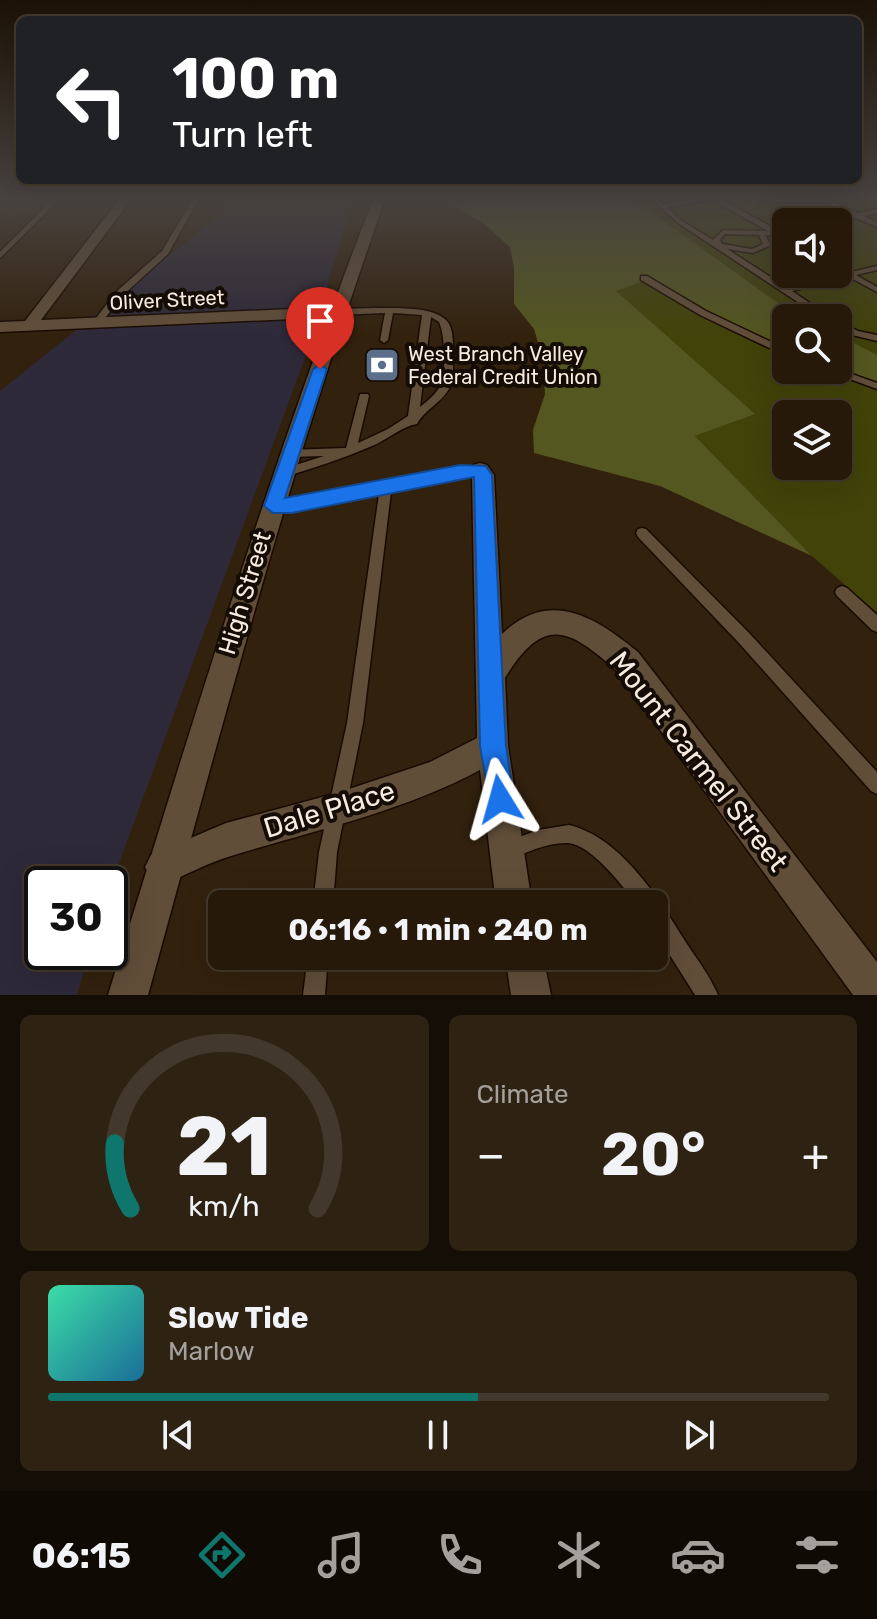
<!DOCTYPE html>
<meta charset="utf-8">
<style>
:root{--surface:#26190a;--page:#2e2213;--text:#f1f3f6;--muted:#a4a09c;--line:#42382b;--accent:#0f766e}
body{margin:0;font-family:Rubik,sans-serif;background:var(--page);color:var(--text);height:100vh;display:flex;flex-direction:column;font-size:30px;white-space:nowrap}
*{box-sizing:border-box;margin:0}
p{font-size:26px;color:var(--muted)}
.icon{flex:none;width:44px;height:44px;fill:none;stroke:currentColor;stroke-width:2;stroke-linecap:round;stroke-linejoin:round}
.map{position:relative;height:995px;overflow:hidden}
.side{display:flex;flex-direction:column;gap:20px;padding:20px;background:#150e06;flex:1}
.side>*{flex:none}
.banner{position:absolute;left:16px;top:16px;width:846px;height:168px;border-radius:12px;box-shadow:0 8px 32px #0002,0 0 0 2px var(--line);background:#202124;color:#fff;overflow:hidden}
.buttons{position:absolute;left:772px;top:208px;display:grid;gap:16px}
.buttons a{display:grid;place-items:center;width:80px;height:80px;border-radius:12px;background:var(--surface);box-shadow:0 8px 32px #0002,0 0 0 2px var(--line);font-size:40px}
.speed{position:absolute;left:24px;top:866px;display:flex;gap:16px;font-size:40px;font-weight:700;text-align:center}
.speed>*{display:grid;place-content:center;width:104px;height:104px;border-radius:50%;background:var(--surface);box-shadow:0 8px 32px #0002,0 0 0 2px var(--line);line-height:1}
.speed .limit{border:4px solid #111;border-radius:12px;background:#fff;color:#111}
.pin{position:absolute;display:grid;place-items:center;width:68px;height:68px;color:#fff;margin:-82px -34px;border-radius:50% 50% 50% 0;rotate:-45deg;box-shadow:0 0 8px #0007}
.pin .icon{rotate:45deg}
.me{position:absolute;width:88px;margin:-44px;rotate:352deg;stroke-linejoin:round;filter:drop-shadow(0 0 6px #0008)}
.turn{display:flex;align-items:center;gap:28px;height:168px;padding:0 24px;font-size:36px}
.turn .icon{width:104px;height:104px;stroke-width:2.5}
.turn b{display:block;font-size:56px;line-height:68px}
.big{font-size:60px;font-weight:700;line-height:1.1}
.side .tile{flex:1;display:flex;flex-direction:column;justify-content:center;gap:12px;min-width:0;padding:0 28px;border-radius:12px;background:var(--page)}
.side .dial{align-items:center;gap:0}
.dial svg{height:208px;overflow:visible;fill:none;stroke:var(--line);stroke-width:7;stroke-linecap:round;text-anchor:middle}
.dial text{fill:var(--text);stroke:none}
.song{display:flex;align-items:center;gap:24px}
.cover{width:96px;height:96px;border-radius:12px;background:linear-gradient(135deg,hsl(160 70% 55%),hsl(200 70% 35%))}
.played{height:8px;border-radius:4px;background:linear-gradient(90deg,var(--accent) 55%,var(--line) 55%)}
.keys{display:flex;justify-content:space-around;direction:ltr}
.heat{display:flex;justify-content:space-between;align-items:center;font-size:44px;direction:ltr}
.side .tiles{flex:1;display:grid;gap:20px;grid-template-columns:1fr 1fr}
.tile:last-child{grid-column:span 2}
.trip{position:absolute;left:208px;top:890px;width:460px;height:80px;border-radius:12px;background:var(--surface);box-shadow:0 8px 32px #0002,0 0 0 2px var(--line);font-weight:700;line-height:80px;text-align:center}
.menu{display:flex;height:128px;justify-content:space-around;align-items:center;background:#0f0a04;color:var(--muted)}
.menu .icon{width:56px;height:56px}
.menu .on{color:var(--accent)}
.menu b{font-size:36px;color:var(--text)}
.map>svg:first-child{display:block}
</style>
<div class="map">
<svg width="877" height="995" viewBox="0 0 877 995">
<rect width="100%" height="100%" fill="#32210d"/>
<path fill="#2e2939" d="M242 197H353L313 336 110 888V884H42V952H90L77 995H0V391Z"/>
<path fill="#424309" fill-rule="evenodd" d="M630 197H877V613L812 556 695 436 754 414 615 291 710 256ZM786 222H838V274H786ZM786 318H838V370H786ZM786 414H838V466H786Z"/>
<path fill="#555720" d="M440 197H630L778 303 807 318H786V348L703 308 652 278 616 291 755 414 695 436 812 556 660 486 534 453 533 430 545 394 543 359 534 329 514 304V268L510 247 483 223Z
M838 335 877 355V381L838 369Z"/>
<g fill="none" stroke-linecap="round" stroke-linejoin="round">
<g stroke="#190a00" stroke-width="3">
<path id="service" d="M55 197H62L0 258V252Z
M194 197H200L168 254 122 296 99 326H93V322L116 292 162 251Z
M649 197H656L664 204 707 197H721L719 198 777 230 786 229V233L782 234V236L765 235 771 245 753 253 727 249 786 287 843 274 838 271V266L851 272 877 266V270L856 275 877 287V292L849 277 792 291 832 318H822L678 223ZM713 200 768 231 723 230 713 240 682 221 667 207ZM725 234 759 235 763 244 752 249 722 244 720 240Z
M814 197H822L857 213 877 209V213L863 216 877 222V227L856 218 837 222H825L850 215Z
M641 276H647L706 311 786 349V356L700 315 641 280Z
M376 308C394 308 434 306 447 321 453 328 453 341 453 350 453 361 454 378 450 387 443 402 424 410 417 424 402 426 387 440 372 446 344 458 314 468 284 477L280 476 278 473 280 470 324 456 291 457 285 453 287 450 346 448 360 394H368L369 396 358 443 388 429 408 416 422 315 393 313 388 340 384 343 380 340 385 313 337 315 333 312 337 309ZM431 317 439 322C445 335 447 374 439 388 435 395 426 402 420 407Z
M838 321 858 331 877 335V341L852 335 838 327Z
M838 369 877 383V389L825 370Z
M480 467 486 471 484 474 391 492 363 723 337 852 333 904H313L319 852 347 723 379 494C352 499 294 515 269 509L267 506 269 503 292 500Z
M642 528 646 529 749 633 877 772V794L871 791 739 643 638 537 636 533 638 529Z
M842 586 847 588 877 615V632L872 630 837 596 835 592 837 588Z
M569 825C623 838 661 903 689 947 699 962 711 978 718 995H695L654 930V904H637C622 886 592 845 568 843 547 842 526 853 508 860L501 858 499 851 501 844 538 830Z
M308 956H328L325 995H303Z"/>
</g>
<g stroke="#190a00" stroke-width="3">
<path id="minor" d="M121 197H133L41 320 337 307 345 312 337 317 0 332V322L25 321Z
M480 463 487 465 494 475 502 634C550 588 595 617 638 652L877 962V995H853L618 672C569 628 544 614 505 678L508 746 532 904H496L480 770C402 812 315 830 231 856 208 863 185 875 163 885L151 879 145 867 151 855 226 823 337 793 430 762 477 738 472 476 469 471 473 465Z
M505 956H543L551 995H511Z"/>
</g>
<g stroke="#190a00" stroke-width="3">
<path id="secondary" d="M374 197H386C292 459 222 727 148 995H108C191 727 272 459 374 197Z"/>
</g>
<use href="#service" fill="#614e39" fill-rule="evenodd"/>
<use href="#minor" fill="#614e39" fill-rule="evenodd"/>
<use href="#secondary" fill="#614e39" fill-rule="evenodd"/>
</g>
<linearGradient id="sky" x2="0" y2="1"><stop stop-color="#1c1207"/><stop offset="0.59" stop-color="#494340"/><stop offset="1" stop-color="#494340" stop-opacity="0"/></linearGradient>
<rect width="877" height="336" fill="url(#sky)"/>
<path fill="#1a73e8" stroke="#114b97" stroke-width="2" d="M320 365 327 369 285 498 460 465 486 466 492 475 506 746 514 799 510 808 500 812 491 808 480 746 474 477 292 513H273L264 506 313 369Z"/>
<defs>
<g id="bank-square" transform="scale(1.8)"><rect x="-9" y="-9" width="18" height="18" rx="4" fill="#5c6f8a" stroke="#140c05"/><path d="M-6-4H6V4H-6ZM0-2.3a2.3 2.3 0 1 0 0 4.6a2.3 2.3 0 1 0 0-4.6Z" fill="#fff"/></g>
</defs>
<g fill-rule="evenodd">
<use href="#bank-square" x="382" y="365"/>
</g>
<g text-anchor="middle" stroke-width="8" stroke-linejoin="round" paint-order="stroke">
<g font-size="20" fill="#f7ebdf" stroke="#140c05">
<text transform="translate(167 300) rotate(-3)" y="7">Oliver Street</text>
</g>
<g font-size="20" fill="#f7ebdf" stroke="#140c05" text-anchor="start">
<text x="408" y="361">West Branch Valley<tspan x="408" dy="23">Federal Credit Union</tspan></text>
</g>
<g font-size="24" fill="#f7ebdf" stroke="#140c05">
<text transform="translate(245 593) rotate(-73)" y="8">High Street</text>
</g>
<g font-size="28" fill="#f7ebdf" stroke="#140c05">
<text transform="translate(699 761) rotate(52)" y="10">Mount Carmel Street</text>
<text transform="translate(329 809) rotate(-17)" y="10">Dale Place</text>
</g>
</g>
</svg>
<div class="buttons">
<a><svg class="icon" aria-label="sound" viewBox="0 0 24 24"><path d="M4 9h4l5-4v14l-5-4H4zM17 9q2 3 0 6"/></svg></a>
<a><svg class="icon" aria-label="search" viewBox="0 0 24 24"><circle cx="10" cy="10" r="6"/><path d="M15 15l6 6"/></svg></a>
<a><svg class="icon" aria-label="layers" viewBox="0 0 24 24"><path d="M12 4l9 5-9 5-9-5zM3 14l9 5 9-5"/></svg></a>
</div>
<div class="speed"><div class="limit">30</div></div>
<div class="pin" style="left:320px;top:369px;background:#d93025"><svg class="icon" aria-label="arrive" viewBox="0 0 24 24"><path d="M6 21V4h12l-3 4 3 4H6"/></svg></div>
<svg class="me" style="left:500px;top:799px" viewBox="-20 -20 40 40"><path d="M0-17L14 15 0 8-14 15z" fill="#1a73e8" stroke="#fff" stroke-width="4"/></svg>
<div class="trip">06:16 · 1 min · 240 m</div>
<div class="banner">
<div class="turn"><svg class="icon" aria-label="left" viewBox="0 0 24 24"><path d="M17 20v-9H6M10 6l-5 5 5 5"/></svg><div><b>100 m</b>Turn left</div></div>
</div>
</div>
<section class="side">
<div class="tiles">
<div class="tile dial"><svg viewBox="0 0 100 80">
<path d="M14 69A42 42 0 1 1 86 69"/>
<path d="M14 69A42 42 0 0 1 8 44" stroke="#0f766e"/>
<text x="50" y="56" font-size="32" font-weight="700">21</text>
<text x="50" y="72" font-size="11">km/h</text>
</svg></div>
<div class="tile"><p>Climate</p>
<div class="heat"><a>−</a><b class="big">20°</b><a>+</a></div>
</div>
<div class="tile">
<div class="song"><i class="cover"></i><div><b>Slow Tide</b><p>Marlow</p></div></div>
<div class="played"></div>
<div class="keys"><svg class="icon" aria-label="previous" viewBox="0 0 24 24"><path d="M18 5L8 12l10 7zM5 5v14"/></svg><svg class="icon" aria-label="pause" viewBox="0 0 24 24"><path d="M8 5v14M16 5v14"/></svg><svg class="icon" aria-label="next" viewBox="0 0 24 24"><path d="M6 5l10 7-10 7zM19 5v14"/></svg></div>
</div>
</div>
</section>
<nav class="menu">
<b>06:15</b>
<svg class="icon on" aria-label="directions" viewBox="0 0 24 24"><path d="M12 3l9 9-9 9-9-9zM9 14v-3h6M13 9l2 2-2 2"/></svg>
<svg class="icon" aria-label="music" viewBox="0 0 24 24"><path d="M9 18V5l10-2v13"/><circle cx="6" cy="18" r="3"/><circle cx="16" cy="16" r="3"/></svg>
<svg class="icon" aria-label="phone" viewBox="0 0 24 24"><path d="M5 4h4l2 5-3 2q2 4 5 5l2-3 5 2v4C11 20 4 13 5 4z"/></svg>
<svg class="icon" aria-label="climate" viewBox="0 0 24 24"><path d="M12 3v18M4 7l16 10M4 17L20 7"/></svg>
<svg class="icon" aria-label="car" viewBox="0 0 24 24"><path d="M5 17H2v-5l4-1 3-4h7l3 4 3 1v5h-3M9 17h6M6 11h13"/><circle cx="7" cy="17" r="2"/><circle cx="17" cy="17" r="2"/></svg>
<svg class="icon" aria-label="filters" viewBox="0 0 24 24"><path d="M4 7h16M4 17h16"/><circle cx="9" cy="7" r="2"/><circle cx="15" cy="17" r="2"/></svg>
</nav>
